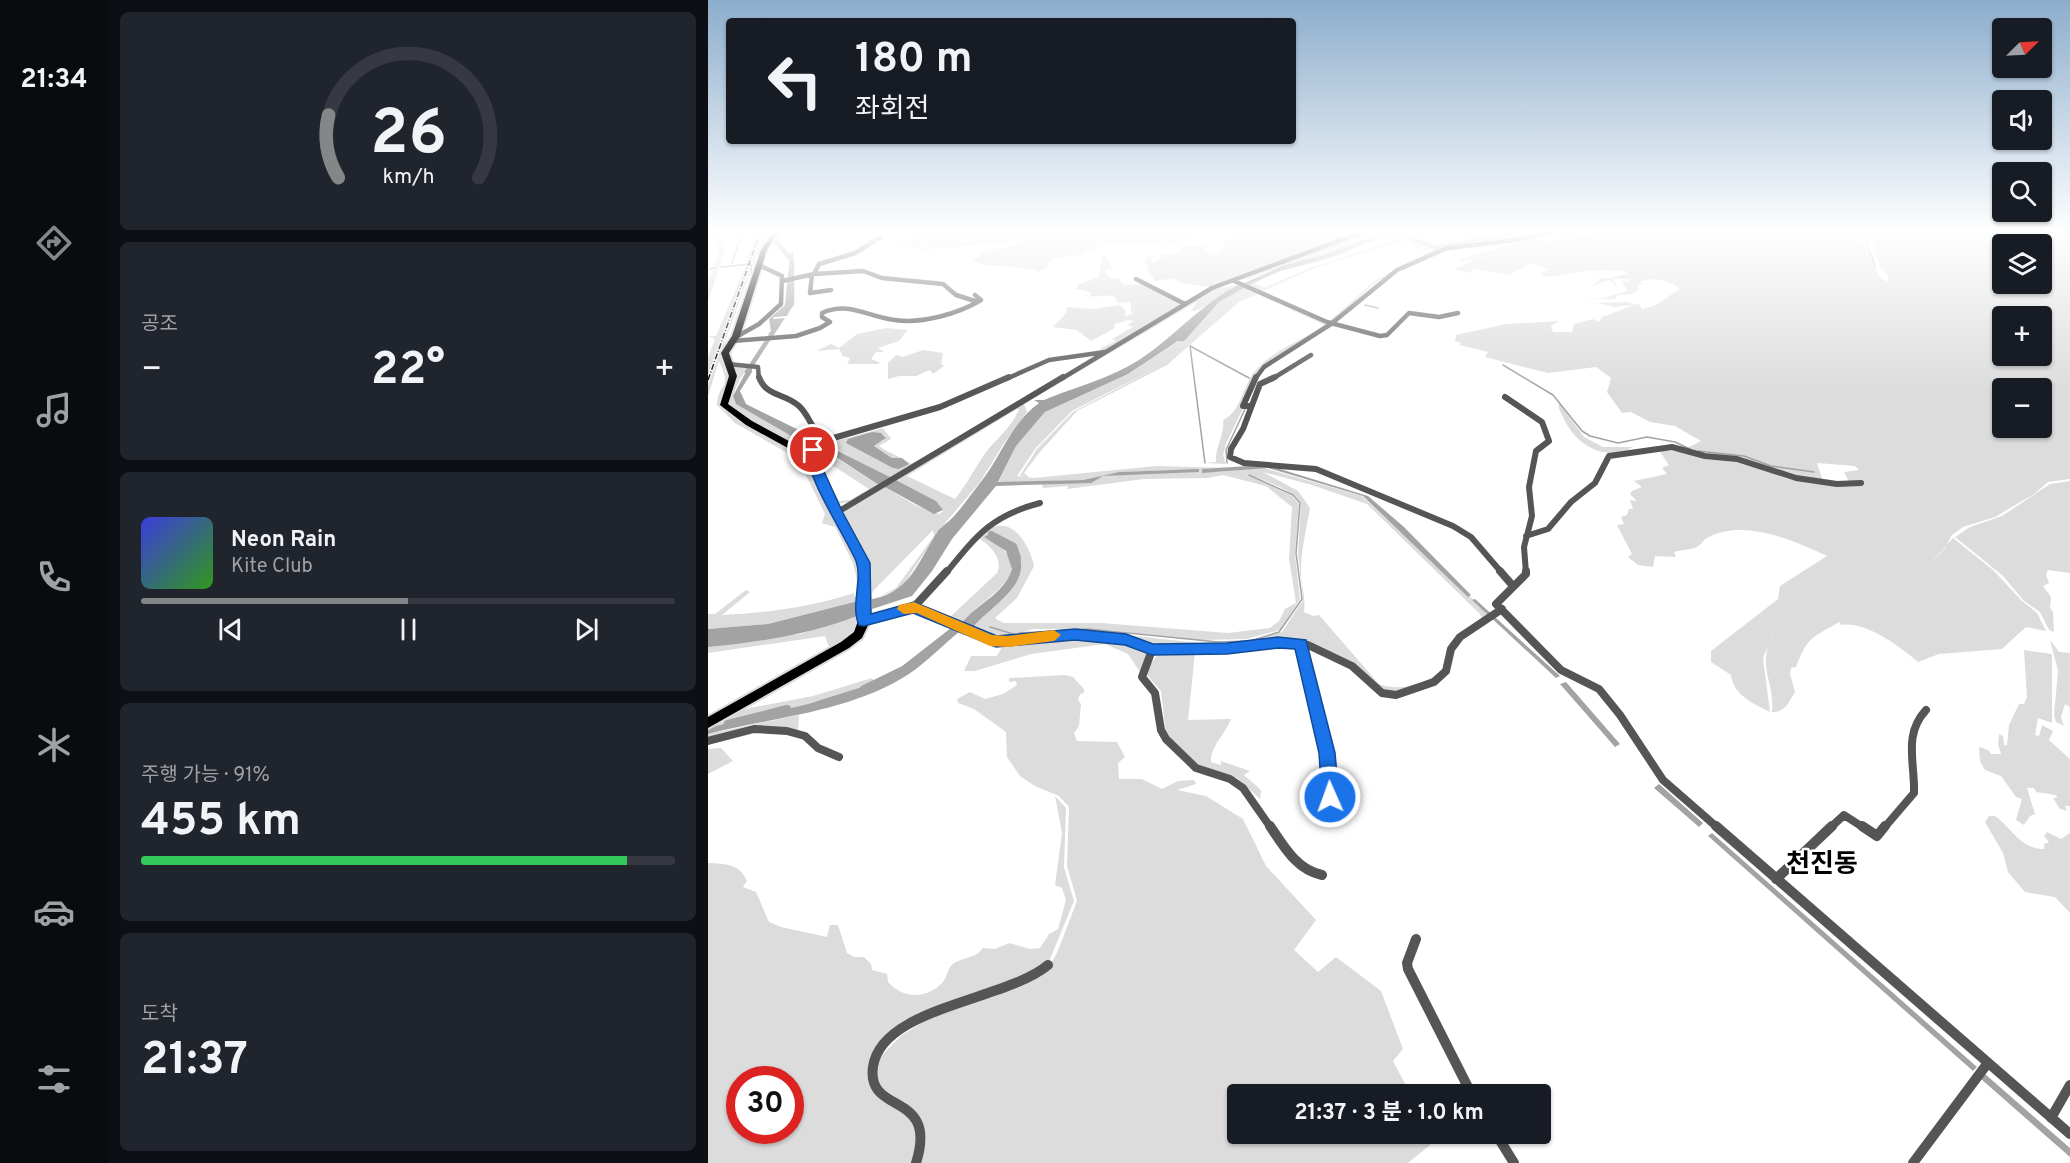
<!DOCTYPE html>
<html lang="ko">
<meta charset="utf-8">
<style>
:root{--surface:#171b24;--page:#20242c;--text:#f1f3f6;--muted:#9ea1a6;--line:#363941;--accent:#858687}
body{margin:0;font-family:Overpass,"Noto Sans KR",sans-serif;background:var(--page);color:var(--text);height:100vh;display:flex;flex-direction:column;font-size:22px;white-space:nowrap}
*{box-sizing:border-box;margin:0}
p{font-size:20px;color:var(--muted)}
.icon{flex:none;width:33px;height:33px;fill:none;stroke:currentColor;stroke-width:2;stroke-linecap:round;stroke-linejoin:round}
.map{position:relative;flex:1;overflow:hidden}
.details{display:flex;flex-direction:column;gap:12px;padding:12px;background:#0d0f14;width:600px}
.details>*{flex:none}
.guide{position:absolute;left:18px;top:18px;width:570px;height:126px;border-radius:6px;box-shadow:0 2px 4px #0004;background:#171b24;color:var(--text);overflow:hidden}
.needle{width:39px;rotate:66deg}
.fabs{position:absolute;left:1284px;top:18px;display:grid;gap:12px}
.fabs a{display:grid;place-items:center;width:60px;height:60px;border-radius:6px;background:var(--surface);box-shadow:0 2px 4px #0004;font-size:30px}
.speed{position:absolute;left:18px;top:1066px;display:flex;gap:12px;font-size:30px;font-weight:700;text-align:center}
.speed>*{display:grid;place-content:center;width:78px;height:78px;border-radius:50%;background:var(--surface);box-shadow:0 2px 4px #0004;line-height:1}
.speed .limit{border:9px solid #d22;background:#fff;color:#111}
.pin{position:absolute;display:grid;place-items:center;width:51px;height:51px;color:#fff;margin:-26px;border:3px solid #fff;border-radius:50%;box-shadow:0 2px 6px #0007}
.me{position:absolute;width:66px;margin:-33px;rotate:358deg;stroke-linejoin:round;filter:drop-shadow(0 0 4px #0008)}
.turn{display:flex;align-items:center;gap:21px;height:126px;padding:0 30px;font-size:27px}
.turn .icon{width:78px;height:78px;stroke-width:2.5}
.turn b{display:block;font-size:42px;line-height:51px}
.big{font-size:45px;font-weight:700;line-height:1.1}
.details .widget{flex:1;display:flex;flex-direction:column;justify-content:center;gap:9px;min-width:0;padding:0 21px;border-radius:9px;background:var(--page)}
.details .dial{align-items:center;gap:0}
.dial svg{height:156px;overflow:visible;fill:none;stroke:var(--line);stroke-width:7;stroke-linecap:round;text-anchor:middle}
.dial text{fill:var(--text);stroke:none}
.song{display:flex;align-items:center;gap:18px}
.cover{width:72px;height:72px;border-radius:9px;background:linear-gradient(135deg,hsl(240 70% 55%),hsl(110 70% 35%))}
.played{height:6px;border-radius:3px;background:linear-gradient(90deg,var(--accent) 50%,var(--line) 50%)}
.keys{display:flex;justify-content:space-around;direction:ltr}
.heat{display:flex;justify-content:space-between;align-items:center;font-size:33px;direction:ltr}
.charge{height:9px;border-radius:4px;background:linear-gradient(90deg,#34c759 91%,var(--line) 0)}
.trip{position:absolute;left:519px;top:1084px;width:324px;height:60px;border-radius:6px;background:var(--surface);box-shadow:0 2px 4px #0004;font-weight:700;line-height:60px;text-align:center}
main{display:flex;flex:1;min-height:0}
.menu{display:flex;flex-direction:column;width:108px;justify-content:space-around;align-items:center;background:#090b0e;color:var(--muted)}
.menu .icon{width:42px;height:42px}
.menu .on{color:var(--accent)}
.menu b{font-size:27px;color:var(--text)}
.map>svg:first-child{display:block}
</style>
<main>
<nav class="menu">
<b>21:34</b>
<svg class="icon on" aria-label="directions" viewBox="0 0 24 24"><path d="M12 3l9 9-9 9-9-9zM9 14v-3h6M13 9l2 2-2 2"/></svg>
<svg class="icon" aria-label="music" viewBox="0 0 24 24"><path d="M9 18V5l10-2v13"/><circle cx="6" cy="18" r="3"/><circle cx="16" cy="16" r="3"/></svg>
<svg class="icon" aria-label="phone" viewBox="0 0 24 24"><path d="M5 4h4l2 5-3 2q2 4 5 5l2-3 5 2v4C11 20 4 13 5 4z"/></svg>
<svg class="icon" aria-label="climate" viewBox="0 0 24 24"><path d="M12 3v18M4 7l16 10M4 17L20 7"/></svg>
<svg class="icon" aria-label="car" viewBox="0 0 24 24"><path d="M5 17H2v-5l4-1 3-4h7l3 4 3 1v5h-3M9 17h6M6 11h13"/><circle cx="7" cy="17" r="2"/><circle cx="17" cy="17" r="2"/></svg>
<svg class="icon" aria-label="filters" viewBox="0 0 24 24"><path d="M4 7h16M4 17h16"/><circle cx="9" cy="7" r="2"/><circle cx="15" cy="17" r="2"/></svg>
</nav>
<section class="details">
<div class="widget dial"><svg viewBox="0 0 100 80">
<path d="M14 69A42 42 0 1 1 86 69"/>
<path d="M14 69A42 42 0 0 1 9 37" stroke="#858687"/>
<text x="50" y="56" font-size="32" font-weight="700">26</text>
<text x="50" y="72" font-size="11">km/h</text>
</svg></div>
<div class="widget"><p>공조</p>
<div class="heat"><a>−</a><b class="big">22°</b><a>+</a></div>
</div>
<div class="widget">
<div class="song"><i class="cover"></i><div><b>Neon Rain</b><p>Kite Club</p></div></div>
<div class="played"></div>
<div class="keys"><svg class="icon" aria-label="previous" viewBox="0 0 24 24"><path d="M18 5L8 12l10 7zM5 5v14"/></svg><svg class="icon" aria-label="pause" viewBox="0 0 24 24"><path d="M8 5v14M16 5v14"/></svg><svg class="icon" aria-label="next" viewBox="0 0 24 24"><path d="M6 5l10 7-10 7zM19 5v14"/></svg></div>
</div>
<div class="widget"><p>주행 가능 · 91%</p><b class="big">455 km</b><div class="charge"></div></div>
<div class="widget"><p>도착</p><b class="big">21:37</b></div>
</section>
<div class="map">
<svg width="1362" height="1163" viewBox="0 0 1362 1163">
<rect width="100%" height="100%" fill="#fff"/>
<path fill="#dcdcdc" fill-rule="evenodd" d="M3 230H10L17 251 0 301V283L12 251Z
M48 230H52L0 375V357L7 339 0 336H8L38 265Z
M55 230 48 254 57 236 66 230 47 258 49 266 26 335 14 353 21 381 12 403 28 418 97 456 150 563 151 589 145 563 127 527 114 523 117 514 90 459 27 423 9 405C10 381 25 392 11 361L0 396V385L43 264 44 268 15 347 25 333 46 266 43 264Z
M211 230H342L343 235 338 242 344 235V230L494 231 455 247 453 244 444 246V243L426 246 415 243 393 245 370 256 366 254 344 259 337 269 329 272 326 270 328 268 324 270C304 263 277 270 265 260L279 250 296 248 324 237 323 235 298 244H281L211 250 219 244 215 243 198 251 204 245 191 248Z
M520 230H643L633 238 504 287 473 283 465 278 447 281 439 270 441 269 437 263 440 257 446 256 443 260 445 263 453 258 454 253 457 255 470 253 474 246H499L496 250 505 254 517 247 513 244 527 236 522 233 507 239Z
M662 230H678L616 255 576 265 533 282 548 274Z
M688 230 704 233 724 230 710 236 726 244 815 230 830 233 727 252 717 246 725 253 689 269 667 283 625 321 620 322 668 280 720 252 714 247 710 249 705 247 707 245 695 241 667 249 604 269 553 292 539 286 545 283 556 287 553 289 602 268 691 239 681 235 622 259 573 271 551 279 583 267 623 257 683 233 726 249 739 245 725 246Z
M877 230 896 234 897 230H902L895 237 904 230H923L925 241V230H1152L1153 242C1167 253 1162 272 1179 282L1181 276 1171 267 1172 263 1164 246 1168 245 1165 243 1167 237 1170 235 1157 230H1362V479L1340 482 1326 494 1287 517 1255 527 1243 536 1238 547 1217 570 1245 538 1285 570 1314 601 1329 613 1338 631 1318 627 1294 649 1231 654 1210 662C1191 646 1158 621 1133 625L1131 622C1105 638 1100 635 1088 667L1083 668 1082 674 1087 692C1080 703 1078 712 1064 712 1067 680 1048 668 1065 633L1055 658 1062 712C1045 703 1026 696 1023 675L1003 662V651L1070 599 1072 586 1119 556C1084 540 1036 518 999 538 995 540 993 545 989 547 982 550 973 550 966 552L968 557 947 556 945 567 930 565 920 557 924 554 909 525 916 524 913 517 919 515 921 509H925L922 500 929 501 922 494 924 491 934 487 926 481 959 474 954 468 961 465 950 449 1026 459 1080 479 1116 484H1154L1153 481 1141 482 1136 472 1151 470 1147 466 1109 463 1115 481 1083 476 1030 458 961 445 981 447 993 441 967 426 942 422 923 412 914 413 899 392 903 378 888 367 840 373 777 357 780 352 752 345 753 343 747 341 748 335 798 324 851 321 843 326 845 332H864L866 324 885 319 891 322 894 317 926 305 906 307 889 303 918 302 932 305 934 309C949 307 960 296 972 289 962 280 944 276 932 282L935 284 928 286 932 289 924 294 910 295 907 299 870 298H897L919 291 914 281 920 282 923 279H905L909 287 902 280 883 286 891 281V278H903L921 273C895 266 866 273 839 277L833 273 841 269 823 263 801 275 768 269 761 273 747 269 768 259 795 252 754 262 750 260 821 239 840 241 891 234ZM1294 244H1334V284H1294ZM1294 316H1334V356H1294ZM1294 388H1334V428H1294Z
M398 255 404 269 397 271 401 278 411 279 415 285 436 284 474 304 402 349 372 355 393 350V348L408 341 404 339 425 327 420 325 426 321 420 320 407 324 405 329 383 341 369 330 345 327 358 313 359 307 384 309 412 305 417 310V316L424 314 422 302 410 303 407 297C398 293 391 298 382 296L383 292 368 289 370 286H367L391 277 394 257Z
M530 285C519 291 491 313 483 311L490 301 316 404 319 412 295 445 272 482 232 529 194 587 168 598 188 588 226 536 225 530 166 590 160 600 159 596 164 588 160 583 134 515 138 510 175 486 207 505 231 514 235 511 228 501 186 479 505 289ZM309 409H311C304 428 287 439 276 455 266 470 258 485 247 499L199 476Z
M536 288 620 324 555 366 518 444 515 455 518 464 498 463 508 462C507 447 517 434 515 420 534 411 534 386 547 371 566 349 594 341 616 325L550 294 531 302 459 365 369 411 331 453 316 473 321 477H311L329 449 365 412 452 366 364 411 327 449 309 476 326 478 448 466 522 468 495 469 507 472 556 468 654 496 781 614 774 619 772 614 659 504 604 485 555 472 590 491 602 508C598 531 592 554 593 577 594 589 598 598 596 612L605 616 611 615 671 684C695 693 717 682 737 670L724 681 681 693 657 676 604 644 488 647 446 646 419 638H279L259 626 266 625 300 594 306 584V549C298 538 289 536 277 537 340 571 276 594 253 624L242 617 289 573C296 559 282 545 270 538 275 534 280 529 286 527 308 519 323 550 326 566L309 598 287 618 295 623H393L520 633 562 628 571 621 577 609 588 603 581 559 584 507 558 486 515 475 500 478 436 479 359 489 360 486 335 488 333 483 380 482 395 476 477 470H468L411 472 375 480 290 483 308 446 337 412 420 374 471 341 476 340 511 302ZM540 474 572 487 586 495 593 503 590 553 595 600 574 632 538 642 490 643 401 633H310L326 629 401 630 491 640 538 639 572 630 592 599 587 554 591 504 584 496Z
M178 328 200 330 191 341 170 348 176 352H168L163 359 173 363 170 364H139L142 358 135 356 131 349 108 351 123 344 131 348 149 334Z
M215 350 235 353 233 364 236 366 225 374 222 370 208 376H191L180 379V363L188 355 195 357Z
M395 353 184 478 117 444 175 428 183 439 171 446C182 454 192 456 203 464ZM164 432 177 436 176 440 166 446 184 458 174 462 140 439Z
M23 366 43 367C33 373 29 385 25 396L28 404 105 447 104 455 52 427 18 404Z
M851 403 876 437 895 447H925C898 463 868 445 856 419 853 412 850 411 851 403Z
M108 448 124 455 171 485 141 502 129 504 117 479 131 501 142 500 161 489 116 460 111 463Z
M1362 481V573L1340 570 1338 575 1341 583 1335 586 1343 597 1342 608 1345 612 1346 632 1341 630 1332 612 1316 601 1295 576 1247 537 1262 527 1294 516 1342 484Z
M38 590 42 592 14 615C60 613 102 607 146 593V596L154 600 60 624 0 629V614H7Z
M154 614 153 628 116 656 121 647 117 636 0 653V647L92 634Z
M339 638 411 640 440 649 432 672 420 654 397 644 323 654 267 671H256L263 656H289L295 645Z
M1342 640 1351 652 1362 653V707L1357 704 1353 717 1356 726 1348 722 1346 715 1350 671Z
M454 649 487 652 480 720 523 719C518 733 502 747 503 762L513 765V761L542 771 536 775 553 790 552 799 529 778 490 765 458 734 453 691 439 675 442 665Z
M1316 650 1344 654V723L1330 718 1327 735 1331 736 1334 725 1345 731 1341 740 1362 759V806H1357L1359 811 1352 809 1345 798H1349L1348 795 1328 792 1326 788H1319L1327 814 1322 816 1316 825 1308 820 1314 799 1308 797 1293 776 1277 770 1272 761 1271 747 1280 750 1283 754H1293L1290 744 1291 734 1295 736 1296 745H1299L1301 725 1311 704H1316L1319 697Z
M357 675 365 677 376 689V693L372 694 370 700 373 704 371 726 366 733 369 741 409 742 417 757 410 763 411 779H434L454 789 470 781 486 780 488 784 469 790 498 796 535 819 558 866 608 920 586 950 610 972 628 957 673 991 695 1049 685 1061 703 1095H530V1134H723L727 1141 700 1163H211L218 1140 213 1119 202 1107 174 1088 169 1076 172 1057 194 1035 237 1009 285 997 338 972 349 953 369 901 359 866 361 807 351 796 327 786 312 776 299 757 298 732 266 709 250 703 249 699 262 692 277 699 295 694 309 685 308 681 301 682V678Z
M164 678 168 684 100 704 0 729V725L36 705 37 709 105 696Z
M91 715 90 730 70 727 0 739V734L10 732Z
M13 748 25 761 0 774V749Z
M347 796 358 808 356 867 366 901 340 964 335 969 234 1005 175 1043 165 1084 209 1122 207 1163H0V863C17 864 31 863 39 881L35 887 48 892 61 922 73 927 119 937 122 925H130L139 953 146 957H156L163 964 164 970 179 974 180 982C195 999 218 999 234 983 239 978 239 970 243 966 253 956 267 960 275 948L287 949 301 943 322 949 332 948 341 934 350 929 358 900 354 888 347 885 354 833ZM32 1080H82V1131H32Z
M1281 816H1287C1304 828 1312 849 1336 849V844L1341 842 1336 836 1339 832 1353 839 1362 833V913L1347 897 1317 892 1300 872 1295 853 1277 822Z"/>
<path fill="#a3a3a3" d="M678 230H688L727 246 824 231 828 232 734 246 728 250 683 233 623 257 572 271 539 286 534 284 576 265 616 255Z
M85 252 84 306 79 316 66 317 65 319 77 318 67 333 60 334 63 331 61 319 77 305 82 253Z
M530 285 536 288 511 302 476 341H470L420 374 337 412 308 446 290 482 375 480 411 472 491 469V472L395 476 383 483 288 486 244 539 224 571 204 596 158 611V600C202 595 209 563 230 531 234 526 242 521 247 515 256 505 263 494 272 483 293 457 303 423 331 403L326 400H336C367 387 403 378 431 360 466 337 493 304 530 285Z
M40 368H44V372L32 391 38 404 115 442 105 447 99 445 28 404 25 396Z
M164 432 173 433 178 438 166 446 184 458H194L201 464 191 469 185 468 138 443 140 439Z
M117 444 122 447 184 478 171 485 125 455 108 448Z
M540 466 572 469 660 496 696 527 763 595 760 597 655 496 560 468 494 473V469Z
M186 479 228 501 235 510 226 514 175 486Z
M280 535 300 542 310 552C325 584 283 606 266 626L253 624C269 603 296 595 304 569L298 551 276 537Z
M767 599 852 676 848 678 764 600Z
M154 600V614C104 634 53 642 0 647V629L60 624Z
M250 627 254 629C236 644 220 661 201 674 142 712 66 717 0 734V729L8 726 100 704 186 677Z
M858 682 912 744 907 747 852 684Z
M951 784 995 823 991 827 946 788Z
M1004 833 1269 1067 1265 1071 1000 836Z
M1277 1074 1362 1148V1157L1273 1079Z"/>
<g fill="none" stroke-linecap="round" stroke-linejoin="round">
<path stroke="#a3a3a3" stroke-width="1.5" d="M1154 230 1167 266
M1197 230 1216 238
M24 263 35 230
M13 267 43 264 44 275
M2 269 6 268
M657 305 670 308
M795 365 845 395 874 431 882 436 910 443 939 437 967 442 982 449
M990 451 1036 456 1063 466 1106 472
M497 463 482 346 541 378
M519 463 518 450 537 409
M282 627 305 634
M311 633 380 629 510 642 542 641 571 632 594 599 588 553 592 503 585 495 541 475"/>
<path stroke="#a3a3a3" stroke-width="4.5" d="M76 230 67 241 84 260V304L78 312
M39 372 69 326"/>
<path stroke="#a3a3a3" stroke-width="6" d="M283 534 306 546 310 558"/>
<path stroke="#a3a3a3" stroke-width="8" d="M156 689 197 669 247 630
M20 724 79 709"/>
<g stroke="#dbdbdb" stroke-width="4">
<path id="primary" d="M66 230H72L59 250 32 336 21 353 29 376 20 404 44 421 105 454 133 513 161 563 162 621 154 638 141 648 0 728V717L133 642 146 632 150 621 151 563 123 513 98 458 38 425 12 405 21 376 13 353 24 336 53 250Z"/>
</g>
<path stroke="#555" stroke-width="4.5" d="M106 274 111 264 147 253 173 237
M104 275 102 293 123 290
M428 279 477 304
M74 281 106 274 155 271 174 278 235 284 248 295 270 302
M526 281 619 322 672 336 679 335 701 313 731 317 750 313
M28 337 51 324 73 304 74 276 51 265
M24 341 88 336 112 328 122 322 114 317V313C141 301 160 317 187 320 213 324 250 314 273 300L267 295
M20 364 50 367 51 379
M298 379 341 360 397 352
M353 379 504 288 660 230
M547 379 556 367 623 324 689 270 739 248 800 241 852 230
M564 379 603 355"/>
<path stroke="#555" stroke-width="6" d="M51 377C58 397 77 393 91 406 104 418 103 435 122 439L232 407 301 377
M567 377 552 384 535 429 523 449 522 457 536 463 608 469 745 526 763 537 794 573
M797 397 834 422 841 441 828 451 821 487 824 516 816 547 818 573
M542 406H535L548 377
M107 465 105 448 122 439
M128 513 355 377
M818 536 840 529 863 502 887 483 901 456 964 447 997 456 1029 459 1088 478 1129 484 1153 483
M238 573C269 535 283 516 332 503"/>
<path stroke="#555" stroke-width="8" d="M792 571 805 586
M818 571V574L788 604 853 670 891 689 912 715 955 780 1010 828
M206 607 239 571
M156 621 206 607 282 641 347 635 380 636 418 639 444 650 434 677 447 693 453 730 458 739 488 768 522 779 535 788 563 828
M593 644 619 753 622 797
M444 650 519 649 570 642 600 645 644 666 674 693 688 695 726 682 738 671 743 649 752 637 794 609
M0 741 46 729 79 731 97 736 110 748 131 757
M1122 828 1136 815 1156 828
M1176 828 1206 793C1207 762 1195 735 1218 710"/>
<path stroke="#555" stroke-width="10" d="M562 826C576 847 589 870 614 875
M1008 826 1362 1134
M1154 826 1169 836 1177 826
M1068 879 1124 826
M708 939 699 963 700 969 764 1095
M1343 1118 1362 1085
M788 1134 806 1163
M208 1163C231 1090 158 1116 165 1067 173 1007 299 1000 340 965
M1205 1163 1279 1064"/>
<use href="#primary" fill="#000" fill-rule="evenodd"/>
<path stroke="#000" stroke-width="1.5" stroke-dasharray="6 2 1 2" stroke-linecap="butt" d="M0 380 53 230"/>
</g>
<linearGradient id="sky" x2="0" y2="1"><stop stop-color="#8cadcc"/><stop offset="0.59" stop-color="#fff"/><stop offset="1" stop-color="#fff" stop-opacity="0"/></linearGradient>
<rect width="1362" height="393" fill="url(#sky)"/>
<path fill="#1a73e8" stroke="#114b97" stroke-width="1.5" d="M100 448 110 450 113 465 135 513 162 563 163 614 206 602 289 636 367 629 418 634 445 644 519 643 570 637 598 640 627 753 631 797 628 802 622 804 616 802 614 797 611 753 587 649 570 648 519 654 444 655 417 645 367 640 288 647 205 613 156 626 151 625C142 606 155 580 148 561 138 537 93 470 100 448Z"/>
<path fill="#f59e0b" d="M206 602 284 635 300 636 346 630 353 635 346 641 300 647 282 646 209 613 196 614 189 609 191 605Z"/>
<g text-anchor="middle" stroke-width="5" stroke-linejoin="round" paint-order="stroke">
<g font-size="26" font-weight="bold" fill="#000" stroke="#fff">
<text x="1114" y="872">천진동</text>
</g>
</g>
</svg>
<div class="fabs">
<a><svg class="needle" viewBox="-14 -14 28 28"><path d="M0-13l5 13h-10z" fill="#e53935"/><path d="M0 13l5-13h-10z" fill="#9ea1a6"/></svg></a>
<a><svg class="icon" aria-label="sound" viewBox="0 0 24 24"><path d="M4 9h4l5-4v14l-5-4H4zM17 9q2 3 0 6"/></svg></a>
<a><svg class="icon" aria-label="search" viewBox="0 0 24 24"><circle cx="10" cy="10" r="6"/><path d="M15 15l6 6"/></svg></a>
<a><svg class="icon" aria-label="layers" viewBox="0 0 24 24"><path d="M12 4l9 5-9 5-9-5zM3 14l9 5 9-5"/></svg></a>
<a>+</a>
<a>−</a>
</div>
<div class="speed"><div class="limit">30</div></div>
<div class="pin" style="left:105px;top:450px;background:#d93025"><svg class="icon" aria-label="arrive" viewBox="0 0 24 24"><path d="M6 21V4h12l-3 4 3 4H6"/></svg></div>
<svg class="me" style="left:622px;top:797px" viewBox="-20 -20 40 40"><circle r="17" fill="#1a73e8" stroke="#fff" stroke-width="3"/><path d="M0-11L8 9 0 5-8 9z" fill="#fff"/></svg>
<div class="trip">21:37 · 3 분 · 1.0 km</div>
<div class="guide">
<div class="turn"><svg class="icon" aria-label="left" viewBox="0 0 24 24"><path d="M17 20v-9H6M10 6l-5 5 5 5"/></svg><div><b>180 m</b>좌회전</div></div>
</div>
</div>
</main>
